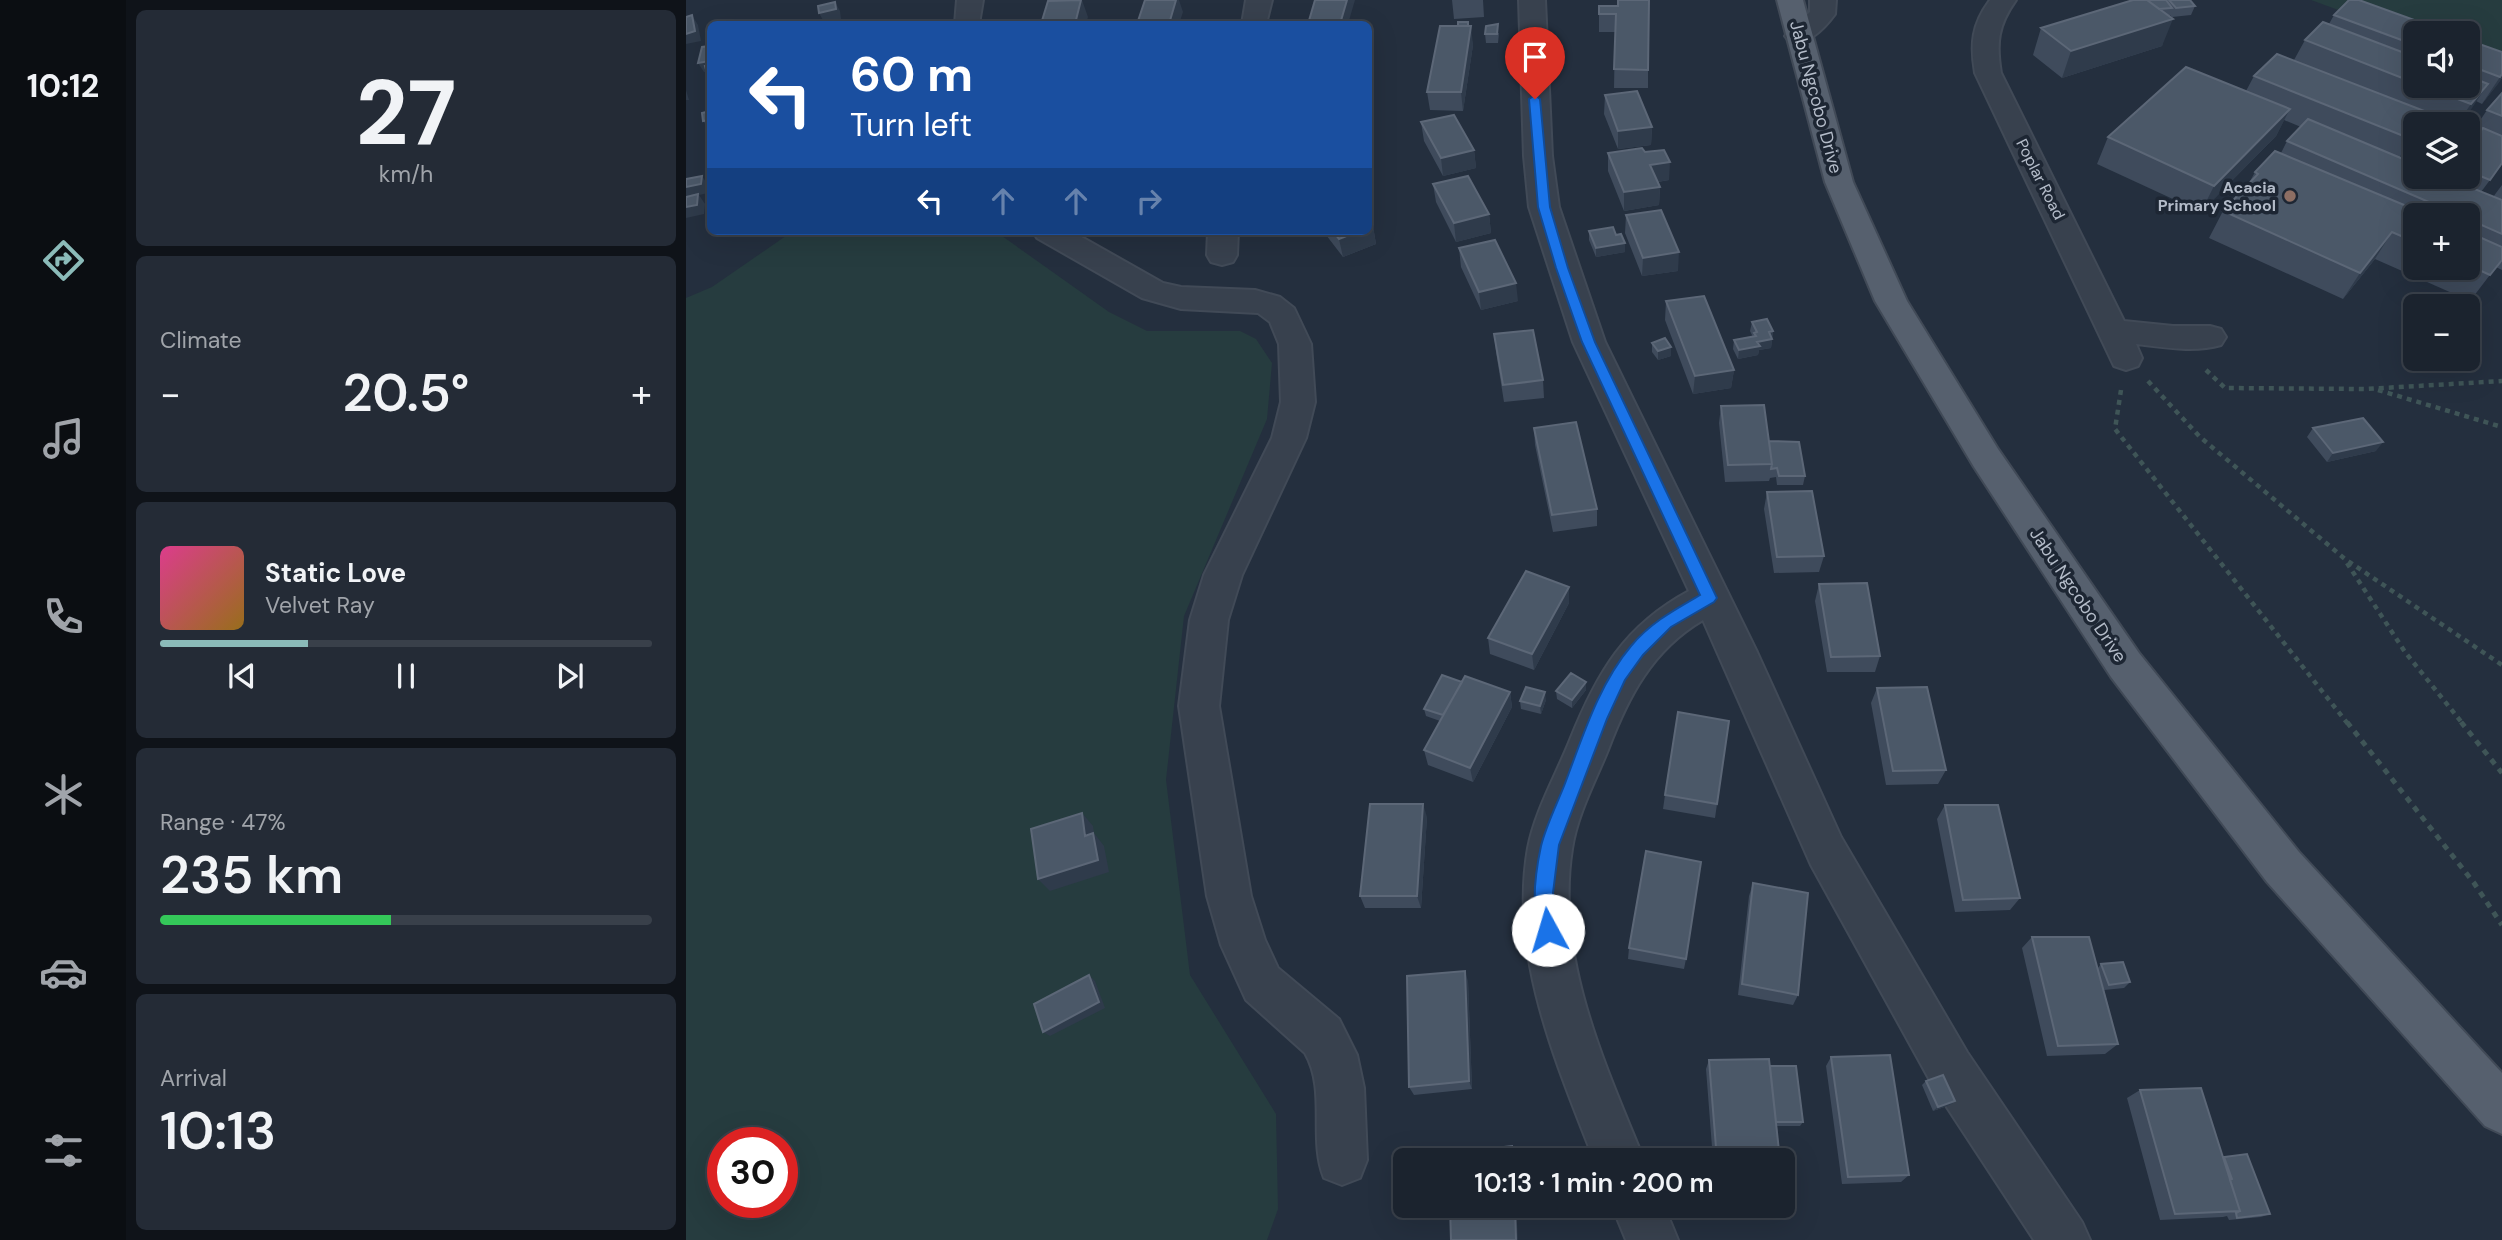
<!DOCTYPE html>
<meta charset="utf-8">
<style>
:root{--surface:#1b232e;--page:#242b36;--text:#f1f3f6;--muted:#a0a4aa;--line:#39404a;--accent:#8bbbb9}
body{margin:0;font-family:"DM Sans",sans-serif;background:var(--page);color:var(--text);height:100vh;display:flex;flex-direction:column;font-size:26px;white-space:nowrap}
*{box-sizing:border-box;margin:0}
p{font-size:23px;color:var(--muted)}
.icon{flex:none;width:38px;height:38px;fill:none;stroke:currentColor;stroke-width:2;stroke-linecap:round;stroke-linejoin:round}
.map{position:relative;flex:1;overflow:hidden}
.side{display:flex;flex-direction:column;gap:10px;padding:10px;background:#0f1319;width:560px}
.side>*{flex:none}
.guide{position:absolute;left:21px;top:21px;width:665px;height:214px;border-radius:10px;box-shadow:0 7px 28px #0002,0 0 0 2px var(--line);background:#1a4fa0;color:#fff;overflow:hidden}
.tools{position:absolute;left:1717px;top:21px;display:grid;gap:14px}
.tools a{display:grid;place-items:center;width:77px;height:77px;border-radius:10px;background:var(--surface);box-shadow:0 7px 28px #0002,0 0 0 2px var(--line);font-size:35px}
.speed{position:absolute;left:21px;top:1127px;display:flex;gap:14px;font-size:35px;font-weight:700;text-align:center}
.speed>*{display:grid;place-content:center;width:91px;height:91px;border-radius:50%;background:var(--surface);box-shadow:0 7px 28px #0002,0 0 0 2px var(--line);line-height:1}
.speed .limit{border:10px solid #d22;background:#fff;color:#111}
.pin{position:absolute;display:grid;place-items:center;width:60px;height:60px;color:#fff;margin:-72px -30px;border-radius:50% 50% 50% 0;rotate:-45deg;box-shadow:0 0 7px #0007}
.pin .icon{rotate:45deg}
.me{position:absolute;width:77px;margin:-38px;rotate:354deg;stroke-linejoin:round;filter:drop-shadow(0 0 5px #0008)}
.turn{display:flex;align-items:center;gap:24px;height:147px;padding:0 28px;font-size:32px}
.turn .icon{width:91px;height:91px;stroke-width:2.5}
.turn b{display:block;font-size:49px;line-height:60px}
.lanes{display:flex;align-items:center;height:66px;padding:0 28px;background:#0003;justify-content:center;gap:35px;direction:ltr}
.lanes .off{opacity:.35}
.big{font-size:52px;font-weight:600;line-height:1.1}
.side .widget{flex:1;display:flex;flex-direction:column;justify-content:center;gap:10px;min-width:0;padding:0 24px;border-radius:10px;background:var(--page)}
.side .dial{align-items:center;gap:0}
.dial b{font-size:91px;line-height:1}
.song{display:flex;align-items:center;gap:21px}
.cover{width:84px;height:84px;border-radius:10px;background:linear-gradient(135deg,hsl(330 70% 55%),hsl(40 70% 35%))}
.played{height:7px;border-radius:4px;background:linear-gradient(90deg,var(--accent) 30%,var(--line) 30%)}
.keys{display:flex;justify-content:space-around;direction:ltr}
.heat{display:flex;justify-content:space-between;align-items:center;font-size:38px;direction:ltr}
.charge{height:10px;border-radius:5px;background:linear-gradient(90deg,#34c759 47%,var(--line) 0)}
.trip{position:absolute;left:707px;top:1148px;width:402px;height:70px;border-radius:10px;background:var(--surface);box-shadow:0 7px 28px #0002,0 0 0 2px var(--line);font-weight:600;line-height:70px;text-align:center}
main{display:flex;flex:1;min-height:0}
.menu{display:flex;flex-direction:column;width:126px;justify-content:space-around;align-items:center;background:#0b0e12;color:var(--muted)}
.menu .icon{width:49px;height:49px}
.menu .current{color:var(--accent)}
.menu b{font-size:32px;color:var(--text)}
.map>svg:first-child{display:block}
</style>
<main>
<nav class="menu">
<b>10:12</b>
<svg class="icon current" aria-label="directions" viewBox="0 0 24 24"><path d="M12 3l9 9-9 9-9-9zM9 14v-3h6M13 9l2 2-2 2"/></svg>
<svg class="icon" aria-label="music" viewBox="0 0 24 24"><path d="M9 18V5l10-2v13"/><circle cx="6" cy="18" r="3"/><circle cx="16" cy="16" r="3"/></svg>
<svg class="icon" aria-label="phone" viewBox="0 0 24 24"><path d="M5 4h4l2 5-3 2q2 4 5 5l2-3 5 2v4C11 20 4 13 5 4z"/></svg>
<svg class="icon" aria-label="climate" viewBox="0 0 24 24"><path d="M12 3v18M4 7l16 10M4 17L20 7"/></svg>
<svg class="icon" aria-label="car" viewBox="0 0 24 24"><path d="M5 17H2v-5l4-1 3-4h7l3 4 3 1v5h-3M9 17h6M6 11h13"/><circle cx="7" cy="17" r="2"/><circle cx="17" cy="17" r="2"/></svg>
<svg class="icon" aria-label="filters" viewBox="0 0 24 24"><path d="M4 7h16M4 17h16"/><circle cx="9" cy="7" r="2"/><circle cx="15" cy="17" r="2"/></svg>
</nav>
<section class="side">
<div class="widget dial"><b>27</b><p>km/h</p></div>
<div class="widget"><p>Climate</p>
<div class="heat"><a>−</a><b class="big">20.5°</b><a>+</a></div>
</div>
<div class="widget">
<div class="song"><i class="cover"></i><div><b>Static Love</b><p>Velvet Ray</p></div></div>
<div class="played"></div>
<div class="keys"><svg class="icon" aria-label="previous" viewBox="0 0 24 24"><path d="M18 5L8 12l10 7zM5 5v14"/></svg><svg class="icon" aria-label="pause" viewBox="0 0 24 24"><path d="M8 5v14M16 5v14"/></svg><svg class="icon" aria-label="next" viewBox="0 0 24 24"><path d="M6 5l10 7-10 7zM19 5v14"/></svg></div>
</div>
<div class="widget"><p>Range · 47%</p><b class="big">235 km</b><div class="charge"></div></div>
<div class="widget"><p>Arrival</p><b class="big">10:13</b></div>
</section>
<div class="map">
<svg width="1816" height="1240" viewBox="0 0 1816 1240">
<rect width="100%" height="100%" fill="#242f3e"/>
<path fill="#263c3f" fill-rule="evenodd" d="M1625 0H1816V69L1782 57V33H1729V38Z
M107 231H309L423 312 461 331H554L570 339 586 363 581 419 498 616 480 780 504 975 590 1114 592 1209 581 1240H0V298L26 287ZM37 1143H96V1202H37Z"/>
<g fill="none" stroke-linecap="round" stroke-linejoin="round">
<g stroke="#414a57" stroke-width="4">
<path id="minor" d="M271 0H297L293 24H269Z
M560 0H586L580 24H556Z
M833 0H859L866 156 873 207 919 342 1071 652 1155 837 1281 1052 1396 1222 1404 1240H1348L1247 1086 1125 865 1017 620C966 650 942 697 922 750 909 782 891 815 886 849 869 957 918 1062 958 1160H908C870 1062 823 956 842 848 849 811 870 775 884 740 911 673 938 626 1003 591L887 342 843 207 838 156Z
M1124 0H1150L1149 14C1138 29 1122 46 1103 41L1099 36 1124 12Z
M1304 0H1330C1312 25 1310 43 1315 73L1438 321 1487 326H1524L1535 329 1540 337 1535 345C1508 353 1477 347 1450 344L1456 358 1452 366 1440 370 1428 366 1289 73C1284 44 1286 24 1304 0Z
M347 231H385L477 283 495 287 569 290 594 297 608 308 625 344 629 402 620 438 556 575 542 620 533 706 565 896 579 940 592 968 653 1019 671 1055 678 1088 681 1160 674 1178 656 1185 638 1178C622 1138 641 1091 619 1053L560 1000 535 945 521 896 493 706 504 620 518 575 586 438 595 402 593 344 584 322 572 313 495 309 456 298 351 238Z
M522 231H552L551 255 547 262 536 265 525 262 521 255Z
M926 1206H978L992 1240H940Z"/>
</g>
<g stroke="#414a57" stroke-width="4">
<path id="major" d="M1091 0H1117L1167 182 1221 301 1312 449 1453 653 1613 852 1816 1073V1134L1799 1126 1581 882 1425 677 1288 467 1189 301 1139 182Z"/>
</g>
<path stroke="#3f5557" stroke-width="4.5" stroke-dasharray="5 5" stroke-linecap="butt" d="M1520 370 1539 388 1680 389 1816 381
M1462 381 1514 437 1659 559 1816 665
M1435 390 1429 429 1662 724
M1692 390 1816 427
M1661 563 1719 652 1777 724"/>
<path stroke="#3f5557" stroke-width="5" stroke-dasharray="6 6" stroke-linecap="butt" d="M1661 722 1788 883 1816 925
M1775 722 1816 773"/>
<use href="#minor" fill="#38414e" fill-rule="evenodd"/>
<use href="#major" fill="#56606e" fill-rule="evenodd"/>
</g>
<path fill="#3f4b5c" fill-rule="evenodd" d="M766 0H797L798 17 768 19Z
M1447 0H1504L1509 6 1505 15 1486 17 1484 15 1476 46 1376 78 1347 55 1355 28Z
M913 6H932L962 70V88H928L929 32H913Z
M1648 15 1729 33V86H1782V40L1816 78 1796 104 1790 101 1772 124H1751L1742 121 1729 124V141L1715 158 1729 177H1782V148L1788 139 1783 137 1801 110 1816 93V164L1795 192 1807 197 1816 185V270L1810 267 1784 301 1689 259 1657 299 1523 238 1537 211 1563 183 1569 172 1595 153 1601 141 1615 127 1598 120 1590 136 1515 212 1411 164 1422 137 1560 91 1568 76 1608 60 1619 40 1643 24ZM1729 215H1782V268H1729Z
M782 22 787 45 777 111 744 110 741 92 772 26Z
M813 33 812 43H800L799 34Z
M919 95 966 127 965 145 932 149 918 114Z
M735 122 788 150 790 168 757 176 738 141Z
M959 152 983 180 972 182 974 187 973 205 938 211 922 171V153Z
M747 184 803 214 805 233 770 242 750 202Z
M940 215 992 271 956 276 939 233Z
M687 226 690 244 657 257 637 231H682Z
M903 231 930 235 939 243V252L910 257 903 240Z
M773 248 832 301 795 310 775 267Z
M980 301 1048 370 1045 388 1007 394 979 320Z
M1066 322 1087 331 1085 348 1073 350 1072 355 1052 359 1047 349 1048 340 1067 337 1064 331Z
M808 334 857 380 858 398 818 402 810 352Z
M966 343 985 347V356L972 360 966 352Z
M1035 406 1083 441 1119 476 1117 485H1091L1090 477 1084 478 1083 481 1039 482 1033 423Z
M848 428 911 509V526L867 532 849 445Z
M1627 428 1690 451 1641 462 1621 437Z
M1081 492 1138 556 1133 572 1088 573 1078 509Z
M1133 584 1194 656 1189 672H1141L1129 601Z
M883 587V603L848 670 804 654 802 638Z
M776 682 824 692 826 707 787 782 742 765 738 750 754 721 740 716 738 709Z
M900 682V690L886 708 871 699 870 691Z
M1191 688 1260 770 1252 784 1200 785 1185 703Z
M860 700 855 714 835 709 834 701Z
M979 795 1031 804 1029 818 977 809Z
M1259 805 1334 898 1324 910 1269 912 1251 819Z
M741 817 735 908H679L674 896Z
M1067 883 1112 995 1107 1005 1052 995 1063 896Z
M1346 937 1412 968 1415 964 1444 982 1438 988 1418 990 1432 1044 1419 1054 1361 1056 1336 948Z
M943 948 1000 959 998 969 942 959Z
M782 981 786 1089 728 1095 723 1087Z
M1145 1057 1223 1175 1215 1182 1156 1184 1140 1066Z
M1023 1060 1084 1066 1117 1122 1114 1126H1091L1094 1160H1027L1020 1069Z
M1240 1081 1269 1101 1264 1105 1247 1111 1236 1085Z
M1454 1090 1537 1157 1584 1214 1575 1217 1543 1220 1541 1216 1537 1217 1474 1220 1441 1098Z"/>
<path fill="#2f3b4b" d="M394 0H396L402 17 400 24H389Z
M490 0H493L497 12 493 24H483Z
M661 0H669L662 24H654Z
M149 2 154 11 155 19 138 22 133 13Z
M6 15 12 25 15 41 0 44V34Z
M1487 19 1476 46 1376 78 1385 51Z
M785 26 787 45 777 111 775 92Z
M24 61V71L18 72 12 63Z
M1816 74V78L1812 84 1796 104Z
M1802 84 1784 111 1771 124 1785 104Z
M0 90 3 100H0Z
M1604 109 1590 136 1515 212 1528 186Z
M24 120V131L17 121Z
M966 127 965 145 932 149V131Z
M1729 134V141L1708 166 1725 139Z
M788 150 790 168 757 176 755 158Z
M984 162 983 180 964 183V165Z
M16 176 22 185V193L13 195 19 204 18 214 0 218V187Z
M974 187 973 205 938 211V192Z
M803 214 805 233 770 242 768 223Z
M687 226 690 244 657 257 653 239 673 231H682V227Z
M1706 232 1689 259 1657 299 1674 273Z
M939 243V252L910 257V248Z
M993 252 992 271 956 276 957 258Z
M830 283 832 301 795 310 793 292Z
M1087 331 1085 348 1073 350 1072 355 1052 359 1053 350 1071 342 1083 332Z
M985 347V356L972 360V351Z
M1048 370 1045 388 1007 394 1009 376Z
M1697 442 1690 451 1641 462 1647 453Z
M883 587V603L848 670 846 654Z
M900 682V690L886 708V700Z
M824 692 826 707 787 782 784 768Z
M859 692 860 700 855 714 854 706Z
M737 804 741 817 735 908 731 896Z
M396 813 407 826 408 833 418 846 423 872 364 891 352 879 399 836Z
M779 971 782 981 786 1089 783 1081Z
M403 975 409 981 419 1008 364 1036 357 1032Z
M1269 1101 1264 1105 1247 1111 1252 1107Z
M829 1206H830L832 1240H830Z"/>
<path fill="#4b5868" stroke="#5c6777" stroke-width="2" d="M395 0 389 24H355L362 1Z
M459 0H490L483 24H451Z
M629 0H661L654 24H622Z
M932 0H963L962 70 928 69 930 14H913V6H932Z
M1447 0H1461L1487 19 1385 51 1355 28Z
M1461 0H1480L1486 8 1473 9Z
M1483 0H1504L1509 6 1490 8Z
M1663 0H1673L1764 33H1729V45L1648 15Z
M149 2 150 9 133 13 132 6Z
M6 15 9 31 0 34V17Z
M149 22 148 24H128Z
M772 22H782V26H772Z
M1637 22 1729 57V83L1619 40Z
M812 24 811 34H799L800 26Z
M754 26H785L775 92H741Z
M24 32V41L23 42 22 33Z
M1782 40 1816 52V74L1814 77 1782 65Z
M24 46V61L12 63 16 47Z
M1591 54 1746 114 1738 124H1729V134L1725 139 1568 76Z
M24 65V72L21 73 19 66Z
M1500 67 1604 109 1528 186 1422 137Z
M1782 76 1802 84 1785 104 1737 86H1782Z
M951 91 966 127 932 131 919 95Z
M1816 93V116L1801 110Z
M24 111V120L17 121 16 113Z
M768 115 788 150 755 158 735 122Z
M1622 119 1729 164V177H1759L1816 200V234L1782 219V215H1773L1601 141Z
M1797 128 1816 136V163L1804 180 1782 171V148Z
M956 148 959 152 978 150 984 162 964 165 974 187 938 192 922 153Z
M1589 151 1742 215H1729V242L1706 232 1674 273 1537 211 1572 174 1569 172Z
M16 176 15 184 0 187V179Z
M782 176 803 214 768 223 747 184Z
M12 194 11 205 0 207V197Z
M975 210 993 252 957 258 940 215Z
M927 227 930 235 935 234 939 243 910 248 903 231Z
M647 231H673L653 239Z
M1782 232 1816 247V260L1804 275 1782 265Z
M809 240 830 283 793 292 773 248Z
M1018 296 1048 370 1009 376 980 301Z
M1081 319 1087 331 1083 332 1086 339 1071 342 1074 346 1053 350 1048 340 1070 336 1068 333 1071 332 1066 322Z
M847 330 857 380 817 385 808 334Z
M979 338 985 347 972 351 966 343Z
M1078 405 1086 464 1042 465 1035 406Z
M1677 418 1697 442 1647 453 1627 428Z
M890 422 911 509 866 515 848 428Z
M1083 441 1113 442 1119 476H1093L1091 468 1085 469 1086 464Z
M1126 491 1138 556 1091 557 1081 492Z
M840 571 883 587 846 654 802 638Z
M1181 583 1194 656 1145 657 1133 584Z
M885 673 900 682 886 700 870 691Z
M756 675 776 682 757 715 738 709Z
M779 676 824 692 784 768 738 750Z
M840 687 859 692 854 706 834 701Z
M1241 687 1260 770 1207 771 1191 688Z
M992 712 1043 721 1031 804 979 795Z
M684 804H737L731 896H674Z
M1259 805H1312L1334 898 1277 900Z
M396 813 399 836 407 833 412 860 352 879 345 829Z
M960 851 1015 862 1000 959 943 948Z
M1067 883 1122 893 1112 995 1056 984Z
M1346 937H1403L1432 1044 1372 1046Z
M1437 962 1444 982 1423 985 1415 964Z
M779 971 783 1081 723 1087 721 976Z
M403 975 413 1002 357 1032 348 1004Z
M1204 1055 1223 1175 1162 1177 1145 1057Z
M1083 1059 1094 1160H1031L1023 1060Z
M1084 1066H1110L1117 1122H1090Z
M1257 1075 1269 1101 1252 1107 1240 1081Z
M1515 1088 1554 1211 1489 1214 1454 1090Z
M826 1146V1160H763V1153Z
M1561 1154 1584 1214 1551 1218 1550 1213 1554 1211 1544 1180 1546 1179 1538 1157Z
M764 1206H829L830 1240H765Z"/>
<path fill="#1a73e8" stroke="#114b97" stroke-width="2" d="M849 95 854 99 864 207 882 268 909 342 1031 598 1028 602 985 627 957 655 939 680 921 719 873 845 867 893 871 930 868 937 862 939 855 937C844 910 849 874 855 846 860 826 870 806 878 786 896 739 912 685 945 646 964 623 988 610 1014 595L896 342 870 268 852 207 843 99Z"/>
<circle fill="#8d6e63" stroke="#1d2633" stroke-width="2.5" cx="1604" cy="196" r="7"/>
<g text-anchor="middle" stroke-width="7" stroke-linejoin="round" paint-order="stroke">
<g font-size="16" fill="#b4bcc9" stroke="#1d2633">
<text transform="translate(1355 179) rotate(63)" y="6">Poplar Road</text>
</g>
<g font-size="16" font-weight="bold" fill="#b4bcc9" stroke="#1d2633" text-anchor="end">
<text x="1590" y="193">Acacia<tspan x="1590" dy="18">Primary School</tspan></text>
</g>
<g font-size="18" fill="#b4bcc9" stroke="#1d2633">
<text transform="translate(1130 97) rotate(75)" y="6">Jabu Ngcobo Drive</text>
<text transform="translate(1392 595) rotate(56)" y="6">Jabu Ngcobo Drive</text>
</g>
</g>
</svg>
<div class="tools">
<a><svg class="icon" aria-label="sound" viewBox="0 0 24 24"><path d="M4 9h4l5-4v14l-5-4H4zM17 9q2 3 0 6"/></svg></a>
<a><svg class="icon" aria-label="layers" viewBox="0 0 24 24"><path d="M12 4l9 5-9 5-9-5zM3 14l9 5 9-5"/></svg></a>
<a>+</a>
<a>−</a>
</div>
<div class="speed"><div class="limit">30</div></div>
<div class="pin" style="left:849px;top:99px;background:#d93025"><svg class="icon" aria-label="arrive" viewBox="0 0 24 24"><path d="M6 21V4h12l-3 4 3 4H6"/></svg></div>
<svg class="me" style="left:862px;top:930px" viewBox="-20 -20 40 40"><circle r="19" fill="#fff"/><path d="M0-13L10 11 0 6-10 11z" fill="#1a73e8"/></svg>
<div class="trip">10:13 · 1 min · 200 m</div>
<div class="guide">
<div class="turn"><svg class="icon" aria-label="left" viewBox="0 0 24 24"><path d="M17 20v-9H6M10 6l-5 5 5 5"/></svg><div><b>60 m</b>Turn left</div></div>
<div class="lanes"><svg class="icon" aria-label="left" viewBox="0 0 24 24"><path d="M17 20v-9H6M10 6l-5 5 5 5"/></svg><svg class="icon off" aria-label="ahead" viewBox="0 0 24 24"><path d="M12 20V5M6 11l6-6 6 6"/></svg><svg class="icon off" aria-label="ahead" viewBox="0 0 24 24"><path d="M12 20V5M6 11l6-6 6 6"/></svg><svg class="icon off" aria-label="right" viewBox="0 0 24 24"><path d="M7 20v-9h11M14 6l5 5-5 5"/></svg></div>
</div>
</div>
</main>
